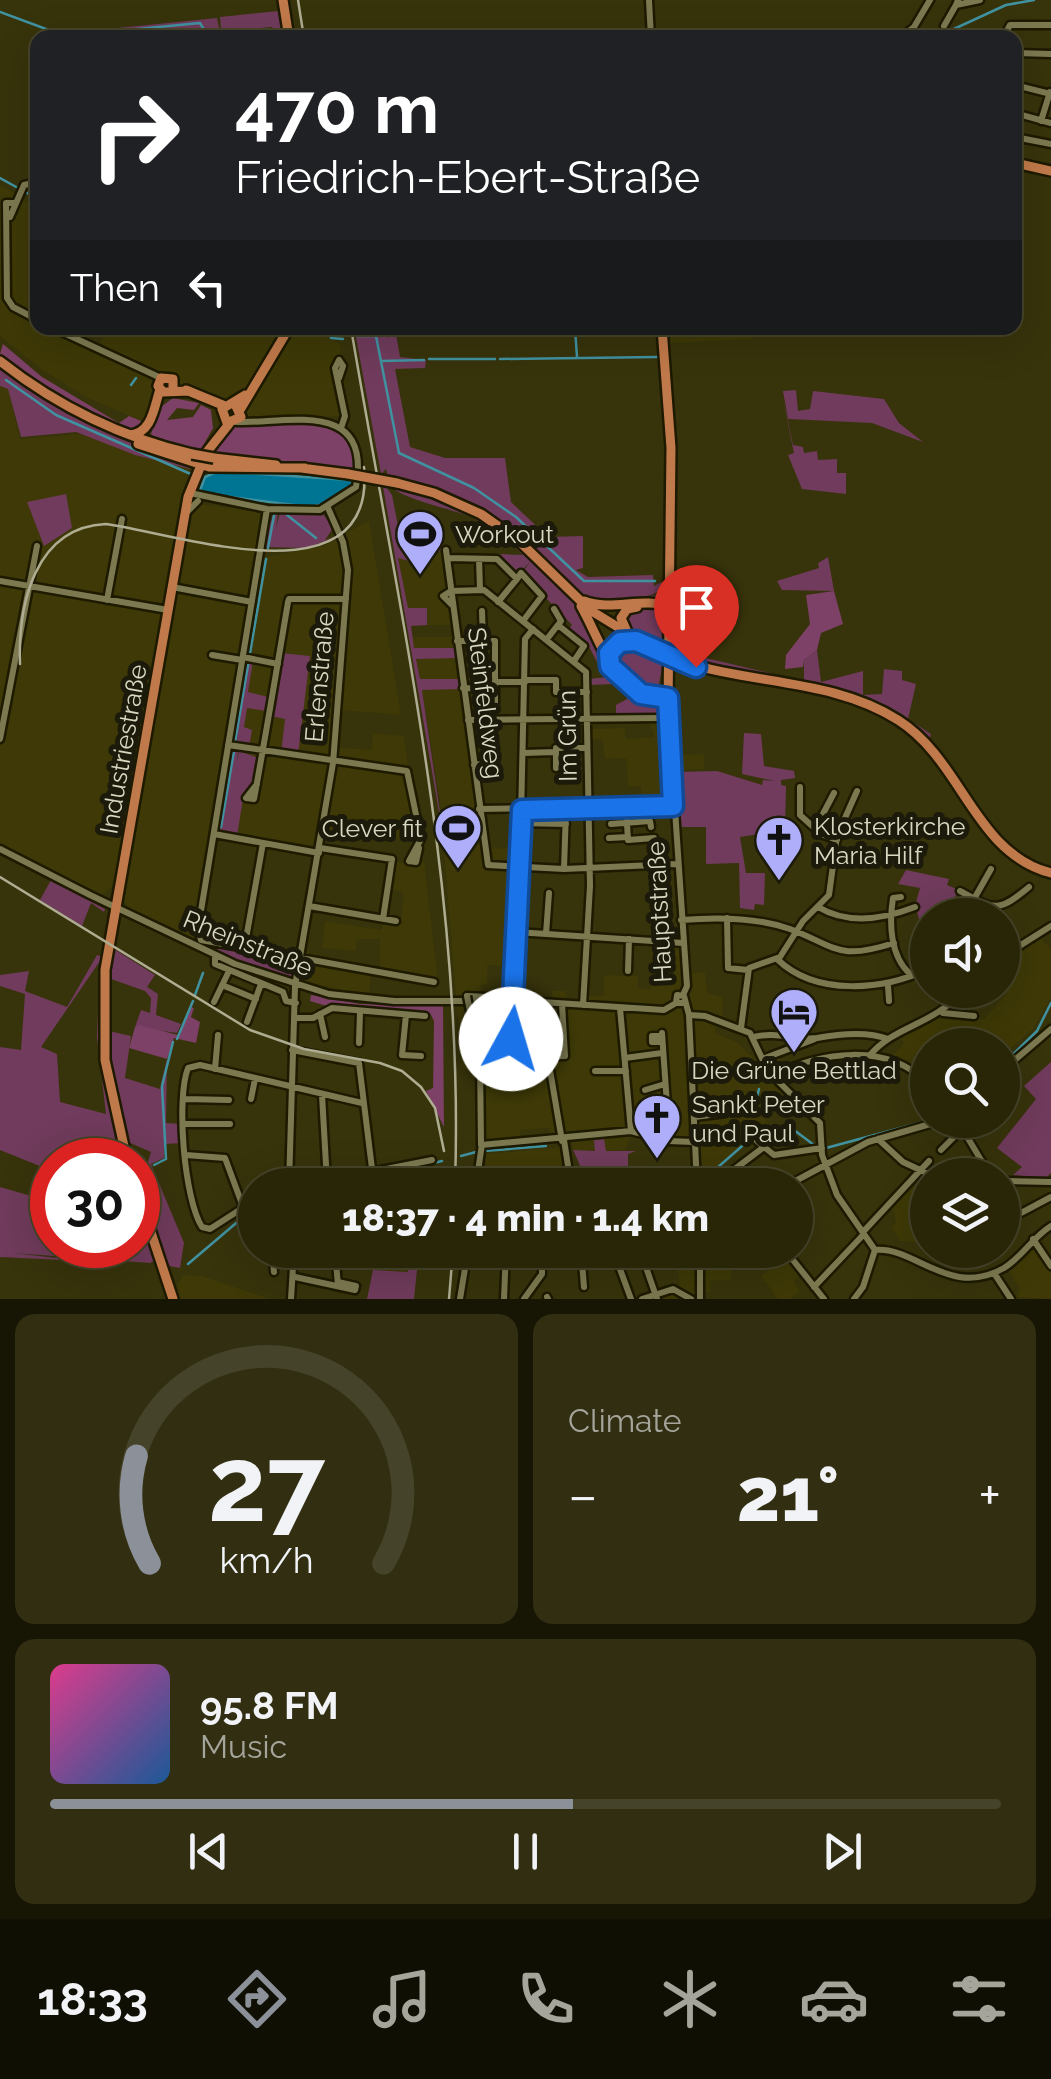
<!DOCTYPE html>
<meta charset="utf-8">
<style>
:root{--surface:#292608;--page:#312e12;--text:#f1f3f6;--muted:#a5a59c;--line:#454329;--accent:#8c9099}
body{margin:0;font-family:Raleway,sans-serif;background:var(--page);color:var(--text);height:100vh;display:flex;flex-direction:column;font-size:38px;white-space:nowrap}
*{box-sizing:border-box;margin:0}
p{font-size:32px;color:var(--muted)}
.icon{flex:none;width:55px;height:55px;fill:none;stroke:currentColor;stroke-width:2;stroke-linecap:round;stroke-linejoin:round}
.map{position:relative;height:1299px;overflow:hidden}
.side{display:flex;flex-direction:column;gap:15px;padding:15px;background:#171504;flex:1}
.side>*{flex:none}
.hud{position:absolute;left:30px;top:30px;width:992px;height:305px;border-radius:20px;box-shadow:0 10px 40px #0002,0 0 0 2px var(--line);background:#202124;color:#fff;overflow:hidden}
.buttons{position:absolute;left:910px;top:898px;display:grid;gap:20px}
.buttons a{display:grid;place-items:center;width:110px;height:110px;border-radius:50%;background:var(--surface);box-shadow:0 10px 40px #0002,0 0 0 2px var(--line);font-size:50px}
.speed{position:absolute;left:30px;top:1138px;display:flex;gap:20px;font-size:50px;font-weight:700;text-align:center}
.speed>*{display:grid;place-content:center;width:130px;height:130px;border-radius:50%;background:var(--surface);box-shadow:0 10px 40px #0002,0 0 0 2px var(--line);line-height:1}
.speed .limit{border:15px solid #d22;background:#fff;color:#111}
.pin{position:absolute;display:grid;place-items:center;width:85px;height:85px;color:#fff;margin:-102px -42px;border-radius:50% 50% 50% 0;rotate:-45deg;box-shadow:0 0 10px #0007}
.pin .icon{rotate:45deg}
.me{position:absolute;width:110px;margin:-55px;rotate:6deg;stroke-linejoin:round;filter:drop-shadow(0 0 8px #0008)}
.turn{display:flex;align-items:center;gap:35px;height:210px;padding:0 40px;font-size:45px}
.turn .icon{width:130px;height:130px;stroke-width:2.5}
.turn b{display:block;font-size:70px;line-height:85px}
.then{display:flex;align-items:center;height:95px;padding:0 40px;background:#0003;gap:20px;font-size:38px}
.big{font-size:75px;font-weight:800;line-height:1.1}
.side .tile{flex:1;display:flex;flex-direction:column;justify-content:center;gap:15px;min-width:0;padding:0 35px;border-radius:20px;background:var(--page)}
.side .dial{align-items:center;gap:0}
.dial svg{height:260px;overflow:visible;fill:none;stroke:var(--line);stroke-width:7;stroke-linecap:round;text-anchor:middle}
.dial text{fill:var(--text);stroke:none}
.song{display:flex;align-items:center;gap:30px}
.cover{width:120px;height:120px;border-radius:15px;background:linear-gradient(135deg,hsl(330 70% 55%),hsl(210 70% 35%))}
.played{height:10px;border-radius:5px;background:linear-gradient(90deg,var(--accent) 55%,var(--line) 55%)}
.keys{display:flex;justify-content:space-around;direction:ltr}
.heat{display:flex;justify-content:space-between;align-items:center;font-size:55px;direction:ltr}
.side .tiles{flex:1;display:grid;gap:15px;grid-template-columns:1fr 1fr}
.tile:last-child{grid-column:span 2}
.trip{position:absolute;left:238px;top:1168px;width:575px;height:100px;border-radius:50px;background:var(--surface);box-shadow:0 10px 40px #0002,0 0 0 2px var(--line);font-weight:800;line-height:100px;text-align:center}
.dock{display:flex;height:160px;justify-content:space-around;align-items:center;background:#100f03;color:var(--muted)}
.dock .icon{width:70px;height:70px}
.dock .current{color:var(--accent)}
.dock b{font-size:45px;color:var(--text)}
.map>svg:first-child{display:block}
</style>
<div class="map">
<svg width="1051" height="1299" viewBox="0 0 1051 1299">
<rect width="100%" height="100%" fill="#37330b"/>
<path fill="#3e3906" d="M37 180V190L26 184 20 198 37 207 38 328H85L84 337 101 346 103 328H323L326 337 340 344 348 416 250 418 173 386 163 388 146 423 86 397 41 369 0 336V185L15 193 20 182Z
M669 328H753V339L671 343Z
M0 386 8 388 20 439 79 434 190 469 122 847 112 887 101 895 0 846Z
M201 504 261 512 256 559 324 546 369 520 401 715 339 710 335 747 371 750 373 733 404 736 419 842 319 830 316 846 309 849 213 831 193 938 132 912 121 897 188 519Z
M448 552 486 848 519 849 515 949 503 950 501 966 487 965V984L481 985 480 995 515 1000 511 1054 532 1055 534 1039 565 1037 563 1006 552 1005V991H566L565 1002 584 1004V996H604V975L638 976V988L650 990 652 940 685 942 687 974 705 972 707 993 723 997 722 1022 716 1021 715 1033 738 1043 756 1061 779 1055 782 1064 770 1070 785 1088 773 1098 780 1106 764 1115 768 1124 754 1127 741 1148 711 1173 720 1181 736 1169 749 1184 764 1168 774 1185H677L695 1184 692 1147 631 1135 625 1150 606 1151 603 1139 596 1151 573 1150 571 1137 551 1139 549 1128 520 1130 521 1141 486 1143 482 1069H462L440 802 422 689H461L460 679H420L416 658H457L456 648H414L412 637H455L453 625H427L426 608 408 609 397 553Z
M648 719 663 720 667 755 704 754V769L668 771 670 815 651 817V805H642L641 786H628L626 758 605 759 602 739 590 740 589 729 625 728 626 739 654 737Z
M393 860 414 866 424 861 438 981 380 971V939H357L356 951 322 948 325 921 381 930 384 921 401 923 403 892 389 889Z
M1039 936 1051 949V997L1033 1029 1003 1055 1002 1045H928L927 1080 893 1055 904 1043 898 1036 942 1015 983 1020 1005 996 1015 974 1003 958Z
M304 962 371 974 369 996 301 981Z
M565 1147 570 1175 537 1180V1185H521L519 1178 505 1185H484L486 1154Z
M927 1178V1243L900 1241 891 1227 896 1223 892 1207 918 1180Z
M1033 1245 1051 1273V1299L1016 1297 1020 1288 1007 1269Z
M353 1250H405L408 1272 356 1269Z
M675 1250H756L739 1268 731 1263V1280L710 1281V1292H700L699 1299 676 1293 677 1299H658L657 1291 680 1288Z
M787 1256 800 1274 793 1282 800 1291 791 1299H778L761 1276Z
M183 1275 202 1276 270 1299H180L177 1286Z"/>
<path fill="#703b5c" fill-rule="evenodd" d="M278 0H282L287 37H275L272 27 221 31 220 17 279 11Z
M217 18 221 37H201L194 31 78 37V32Z
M354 328H386L389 342 387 328H395L400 357 426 360 425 368 395 369 410 447 445 458H505L511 502 548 537 583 536V568L576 570 588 577 653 575 654 586 662 582C660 597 646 595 636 599L662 594V598L608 606 581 597 522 542 447 496 388 476 386 469 381 474 356 337 373 336 367 329 355 334Z
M0 364 94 426 191 465 190 469 135 455 76 432 21 437 8 389 0 386Z
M796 390 798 411 810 409 813 391 884 399 899 423 923 442 872 423 788 419 783 391Z
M782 395 793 445 803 447 804 453 817 451 818 460 837 459V473H846V494L802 489 788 455 794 453Z
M382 481 392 495 402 546H445L433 557 422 555 419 564 398 558 408 608H427V625L411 626 414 648H457L458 658 416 659 420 679H460L462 689 422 690 446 853Z
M389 483 465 508 518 544 581 610 609 669 661 704 662 716 616 717V705L629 698 613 684 589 685V679L607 677 643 704 609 676 603 673 587 643 568 630 572 625 522 573 530 562 519 573 499 554 523 555C509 540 492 528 473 518 455 509 393 498 389 483Z
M66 494 72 528 44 546 27 502Z
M274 512H278L276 528 280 512 323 514 333 528 325 540 338 536 307 548 262 547Z
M828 557 834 591 782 590 777 581 819 568 818 563Z
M636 608 665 610 664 652 624 625 626 612Z
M630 643 664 658 657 694 637 689 613 667 612 650Z
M817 650 821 682 863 671V695L882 694 884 669 902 671V680L916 684 908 719 931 734 929 741 883 709 673 656 676 651 804 681V660Z
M281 653 310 656 298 755 281 753 285 719 271 716Z
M245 660 253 661 248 692 268 697 266 711 247 708 244 727 252 730 249 747 231 743Z
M744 733 761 734 764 766 794 771 795 778 781 780V785L786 786 785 830 740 837 746 873H765L764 905 755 904 754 910 740 908 739 863 706 864V827H678L674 772 717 771 762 785 763 780 775 781 742 774Z
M229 750H238L237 762 239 751 258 758 254 781 244 793 237 836 216 829Z
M0 852 105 909 104 912 91 903 82 926 40 900 51 880Z
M906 870 949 879 947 885 959 890 945 915H928L927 940 914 948 911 938 923 931 915 906 920 888 898 884Z
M200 945 293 960 297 965 294 978 289 981Z
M114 949 155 975 147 987 158 994 156 1015 181 1024 177 1033 135 1027 141 1010 150 1013 151 998 145 991 111 979Z
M97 955 103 957C99 1028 105 1091 124 1160H52V1171L0 1150V1047L21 1050 25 994 0 986V975L29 971 25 991 67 1007ZM100 961 97 1037 106 1114 60 1102 57 1054 41 1047Z
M111 959 109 1031 131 1036 125 1078 160 1089 167 1059 166 1123 182 1124 183 1143 164 1144V1158L151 1164 184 1243 180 1268 164 1265 138 1186V1160L148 1162 151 1152 128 1142 135 1160H129C113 1091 100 1029 111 959Z
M1051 1062V1173L1046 1178 1013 1175 1022 1167 997 1148 1036 1099 1024 1086Z
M604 1139 606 1151H636L628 1154V1167L633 1168 638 1179 634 1185H589L573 1150 595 1151 594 1140Z
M0 1187 52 1202V1245H75L76 1254 121 1257 120 1245H138V1199L158 1259 150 1263 13 1253 83 1261 0 1257Z
M405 1250H419L414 1299H367L373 1270 408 1272Z"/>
<path fill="#7d4066" d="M3 344 42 377 119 423 129 416 146 423 131 432 73 406 0 354Z
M173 398 199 403 194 410 177 408 167 420 193 417 201 405 211 410 213 428 199 453 157 441 151 434 158 409Z
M277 421C322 423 350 419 355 472L209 454 232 426Z
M834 591 843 624 821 633 817 650 804 660 803 667 785 669 786 655 810 624 806 595Z
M311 995 360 1004 443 1006 444 1127 426 1091 433 1088 434 1021 430 1013 330 1007 310 1001Z
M190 1007 194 1008 191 1017 200 1022 196 1043 174 1038 167 1059 129 1048 135 1027 139 1025 178 1035Z"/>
<path fill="#007593" stroke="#4192a1" stroke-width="2.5" d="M218 471 350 480 355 484C348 498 324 505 309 507L199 493 205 477Z"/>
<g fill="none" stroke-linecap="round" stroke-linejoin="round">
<path stroke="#4192a1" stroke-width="2.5" d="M0 12 65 36 200 23 209 38
M943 34 1006 5 1034 0
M931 38 940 35
M0 178 38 199
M328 328 331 338 343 339
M575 328 577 357
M282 331 283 328
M357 336H376L399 453 474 488 516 517 584 581H655
M429 359H495
M500 359 657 357
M381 361 424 360
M6 380 56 415 193 475
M131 385 136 378
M287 515 316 538
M268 548 275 510
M235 742 266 559
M221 827 234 751
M195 995 203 973
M177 1039 193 1001
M1002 1065 1037 1031 1051 1003
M756 1101 759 1089
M826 1148 930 1120
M484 1151 546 1146
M461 1156 476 1152
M154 1165 166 1159 162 1086 173 1042
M662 1173 675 1180 701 1182 765 1126 794 1130 814 1145
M339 1185 442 1161
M188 1264 255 1207"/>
<g stroke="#1d1a00" stroke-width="11">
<path id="minor" d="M649 0 651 38
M958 0 956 5 980 0
M944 26 956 5
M900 38 914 27 930 0
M1003 38 1010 25H1051
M1015 53 1051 54
M1015 85 1051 94
M1015 113 1051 123
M1041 121 1050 92
M1020 138 1051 144
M15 203H6L7 298 13 307 38 320
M10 217 24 185 38 182
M53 328 161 378
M339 378 343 366 339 360 335 368 345 416 341 428
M190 493 267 509 320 510 356 487C372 399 290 423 237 422
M186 513 198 501
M446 550 488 865 564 869 677 864
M447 558 497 559 517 579 521 573 542 596 523 621
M479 559 480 589
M0 581 168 610
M172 587 252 602
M451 591 484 590 586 672 590 886 583 1005
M451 591 443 596 452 605
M107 600 122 519
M498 602 517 579
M482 611 483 641H495V703
M558 625 584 646 574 661
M547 639 561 621 554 609
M457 641H483
M212 655 242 660
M243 657 278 664
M525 680H556V692H587
M495 682H525
M463 688 495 689
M668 707 687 986 683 995
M468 720 661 718
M0 739 37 546
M228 745 407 771 421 839 409 861
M523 753 556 752
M474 765 487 763 489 738
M556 768V748H587
M257 784 246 798 254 799C266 734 277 668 288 602L289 599H346
M800 787V815L821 834 837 840
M626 808 628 840 654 838
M479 809 673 806
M520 823 566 824
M611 824 650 821 651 827
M815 829 834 793
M214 834 319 853
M609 838 628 837
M320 848 392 859 383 919
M0 849 90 895
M409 861 416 862 419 848
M564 869 566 810
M960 891C994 909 997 914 1029 887
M90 895 235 964 329 994 394 1001H526L664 1010 676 1003
M901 897 893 898C889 923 890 956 910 974
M974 899 991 869
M309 906 396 921
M818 907C848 925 884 919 915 907
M727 918 728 968 748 970
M681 920C716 917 756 917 790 929 837 947 838 961 894 943
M516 932 683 943
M546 934 549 893
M201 940 198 929 267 509
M201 940 434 982
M244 950 263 843
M215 955V964L283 992 286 1001 296 1003
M1002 957 1051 926
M777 959C816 997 884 990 928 969
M628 971 629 939
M1002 979 1004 980
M222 985 256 999
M888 986 889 1001
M467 996 507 998
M214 1002 229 971
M683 1003H676L677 995 684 996 689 1015 697 1185
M469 1006 480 1058
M620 1008 631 1131
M943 1013 974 1016
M320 1014 325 1037
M406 1015 402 1055 421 1056
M689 1015 705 1016 750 1033 768 1071 820 1123 822 1155 837 1195 875 1250 863 1287 854 1299
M295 1018H313L332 1008 425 1016
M247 1022 261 984
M741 1028 749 968 780 957 803 921 829 895 837 836 857 791
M754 1037C776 1031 797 1041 817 1038 839 1034 867 1031 888 1039
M661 1042H652V1036H661
M359 1043 360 1012
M292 1050 359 1063 374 1185
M508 1055 517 995 525 639 533 629
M870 1055C896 1025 932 1026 964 990
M531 1058 536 1002
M548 1058 562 1141
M625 1058 662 1053
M765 1058 815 1039
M215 1069 218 1035
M595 1071H626
M1002 1071 1051 1029
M772 1076C820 1052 887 1041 928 1084
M645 1090 665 1084
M322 1095 327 1182
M185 1099 229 1100
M251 1099 255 1079
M695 1117 725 1113
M957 1120 990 1175
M185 1124H230
M656 1139 667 1105 662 1033
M878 1139 903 1162 931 1175
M564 1140 571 1185
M757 1141 774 1155 822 1148
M481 1145 480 1058 565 1056 562 1004
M481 1145 631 1131 668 1141 694 1142
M941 1150 962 1129
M186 1155 225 1158 242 1204
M1002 1181 1051 1182
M289 1185 295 986 333 763 348 570 343 542 328 508
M305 1185 432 1160
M359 1185 418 1171 422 1185
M476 1185 482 1144
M658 1185H667
M720 1185 719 1181 764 1147
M788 1185 868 1142 944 1120
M255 1200 210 1229 202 1227C184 1199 176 1098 188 1068L200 1065 362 1103
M1002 1223 1051 1197
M863 1232 929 1161
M1033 1239 1051 1266
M272 1250 274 1272
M307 1250 335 1252
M581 1250 584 1287
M613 1250 631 1299
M640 1250 657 1299
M700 1250V1299
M785 1250 824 1299
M875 1250C915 1246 950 1299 1004 1268 1022 1257 1033 1237 1051 1226
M335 1252 338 1285
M994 1273 1011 1299
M295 1277 355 1290 356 1286 338 1282
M814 1287 864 1234
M547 1297 548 1299
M291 1299 294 1250
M460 1299 468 1250
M504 1299 506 1250
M524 1299 542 1274V1250
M642 1299 673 1289 691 1299"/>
</g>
<g stroke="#1d1a00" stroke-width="14">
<path id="major" d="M283 0 289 38
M1015 163 1051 171
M662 328 671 448 668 707
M0 361C57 406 120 437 192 454
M173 390V379L161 378 158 386 163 392 189 391
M186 390 225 406
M235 404 241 417 227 423 222 409 245 395
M240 410 289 328
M130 435C152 433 154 408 160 389
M138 444 209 467 305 468
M214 458 276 465
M301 468 348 474
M397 483 434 493 481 514 519 541 590 610 660 653
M584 601C612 612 642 596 670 607
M581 606C604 647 613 694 668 703
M628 634 621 618 627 609 637 607
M678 660C750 685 832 678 898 720 963 761 974 853 1051 873
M609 662 614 644 633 641
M127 1160 105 1060V970L188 497 206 453 229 424
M138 1193 173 1299"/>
</g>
<use href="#minor" stroke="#7c7951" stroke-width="6"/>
<use href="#major" stroke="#c0794a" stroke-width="9"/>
<path stroke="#aeac91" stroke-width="2.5" d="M298 0 304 38
M351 328C399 612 465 895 455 1185
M20 664C18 604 35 527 106 524 179 534 377 604 364 467
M0 877 250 1030 304 1049 380 1063 402 1071 421 1087 435 1108 444 1151
M449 1299 453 1250"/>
<g stroke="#1d1a00" stroke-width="11" stroke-linecap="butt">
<path id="minor-bridge" d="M467 996 469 1006"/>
</g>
<g stroke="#1d1a00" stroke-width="14" stroke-linecap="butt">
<path id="major-bridge" d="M192 454 214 458
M348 474 397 483
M660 653 678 660"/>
</g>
<use href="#minor-bridge" stroke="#7c7951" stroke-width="6"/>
<use href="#major-bridge" stroke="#c0794a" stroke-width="9"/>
</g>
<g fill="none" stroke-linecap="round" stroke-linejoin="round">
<g stroke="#114b97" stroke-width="25">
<path id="route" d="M511 1039 522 810 673 806 668 698 641 694 610 666 609 653 620 642 636 641 696 667"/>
</g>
<use href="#route" stroke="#1a73e8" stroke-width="18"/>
</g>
<defs>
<g id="stadium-pin" transform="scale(2.5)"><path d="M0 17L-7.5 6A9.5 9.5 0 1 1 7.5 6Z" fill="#aeaefa" stroke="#1c1a0a"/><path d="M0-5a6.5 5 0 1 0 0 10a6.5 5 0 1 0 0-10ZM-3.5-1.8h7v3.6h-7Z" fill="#111"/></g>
<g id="church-pin" transform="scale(2.5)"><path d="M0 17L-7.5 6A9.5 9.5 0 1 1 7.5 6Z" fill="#aeaefa" stroke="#1c1a0a"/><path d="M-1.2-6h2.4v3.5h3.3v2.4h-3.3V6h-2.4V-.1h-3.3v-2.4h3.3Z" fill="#111"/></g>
<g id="hotel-pin" transform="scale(2.5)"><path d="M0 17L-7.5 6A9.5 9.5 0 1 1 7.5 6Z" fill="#aeaefa" stroke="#1c1a0a"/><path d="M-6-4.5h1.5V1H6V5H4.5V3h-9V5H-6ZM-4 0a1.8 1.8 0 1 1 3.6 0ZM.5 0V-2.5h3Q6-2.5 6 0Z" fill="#111"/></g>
</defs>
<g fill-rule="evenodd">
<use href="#stadium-pin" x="420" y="534"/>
<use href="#stadium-pin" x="458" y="828"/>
<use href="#church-pin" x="779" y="840"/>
<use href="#hotel-pin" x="794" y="1012"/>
<use href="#church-pin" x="657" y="1118"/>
</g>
<g text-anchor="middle" stroke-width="10" stroke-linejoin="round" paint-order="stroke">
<g font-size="25" fill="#d8d7c1" stroke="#1c1a0a" text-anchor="start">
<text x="455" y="543">Workout</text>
<text x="814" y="835">Klosterkirche<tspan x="814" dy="29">Maria Hilf</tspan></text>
<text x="423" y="837" text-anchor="end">Clever fit</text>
<text x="794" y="1079" text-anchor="middle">Die Grüne Bettlad</text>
<text x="692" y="1113">Sankt Peter<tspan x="692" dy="29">und Paul</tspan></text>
</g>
<g font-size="25" fill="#d8d7c1" stroke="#1c1a0a">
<text transform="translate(319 677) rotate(-85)" y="9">Erlenstraße</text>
<text transform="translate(486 703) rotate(83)" y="9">Steinfeldweg</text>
<text transform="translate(567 736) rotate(-91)" y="9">Im Grün</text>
<text transform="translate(123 749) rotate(-80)" y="9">Industriestraße</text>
<text transform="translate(659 912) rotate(-93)" y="9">Hauptstraße</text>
<text transform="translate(248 943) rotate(22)" y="9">Rheinstraße</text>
</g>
</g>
</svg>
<div class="buttons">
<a><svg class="icon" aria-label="sound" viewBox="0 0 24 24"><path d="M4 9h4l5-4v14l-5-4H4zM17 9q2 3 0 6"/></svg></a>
<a><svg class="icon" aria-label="search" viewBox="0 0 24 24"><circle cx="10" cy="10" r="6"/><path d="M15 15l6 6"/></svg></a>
<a><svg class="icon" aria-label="layers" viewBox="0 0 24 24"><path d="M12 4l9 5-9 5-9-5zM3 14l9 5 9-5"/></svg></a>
</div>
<div class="speed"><div class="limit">30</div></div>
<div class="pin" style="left:696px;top:667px;background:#d93025"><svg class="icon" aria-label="arrive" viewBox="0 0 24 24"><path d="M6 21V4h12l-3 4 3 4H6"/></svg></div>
<svg class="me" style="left:511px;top:1039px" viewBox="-20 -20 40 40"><circle r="19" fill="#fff"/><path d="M0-13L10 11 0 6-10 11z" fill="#1a73e8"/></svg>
<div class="trip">18:37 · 4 min · 1.4 km</div>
<div class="hud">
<div class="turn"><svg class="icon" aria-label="right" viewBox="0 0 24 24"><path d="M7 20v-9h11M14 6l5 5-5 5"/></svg><div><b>470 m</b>Friedrich-Ebert-Straße</div></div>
<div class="then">Then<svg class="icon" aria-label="left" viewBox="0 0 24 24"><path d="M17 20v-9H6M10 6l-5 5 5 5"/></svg></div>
</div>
</div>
<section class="side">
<div class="tiles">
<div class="tile dial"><svg viewBox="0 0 100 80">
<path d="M14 69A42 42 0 1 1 86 69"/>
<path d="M14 69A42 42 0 0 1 10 36" stroke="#8c9099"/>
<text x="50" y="56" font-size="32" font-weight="700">27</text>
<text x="50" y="72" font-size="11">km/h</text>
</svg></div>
<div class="tile"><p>Climate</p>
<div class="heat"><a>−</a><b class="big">21°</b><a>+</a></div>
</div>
<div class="tile">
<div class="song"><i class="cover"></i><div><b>95.8 FM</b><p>Music</p></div></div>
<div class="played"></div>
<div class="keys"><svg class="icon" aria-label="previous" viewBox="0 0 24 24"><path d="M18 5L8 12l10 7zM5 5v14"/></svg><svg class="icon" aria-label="pause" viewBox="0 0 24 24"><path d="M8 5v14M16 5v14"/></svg><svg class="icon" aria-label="next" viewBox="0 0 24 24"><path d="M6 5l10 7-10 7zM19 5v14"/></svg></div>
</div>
</div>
</section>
<nav class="dock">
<b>18:33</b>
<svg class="icon current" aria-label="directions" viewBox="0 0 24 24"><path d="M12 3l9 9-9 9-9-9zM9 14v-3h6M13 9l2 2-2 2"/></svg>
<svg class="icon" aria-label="music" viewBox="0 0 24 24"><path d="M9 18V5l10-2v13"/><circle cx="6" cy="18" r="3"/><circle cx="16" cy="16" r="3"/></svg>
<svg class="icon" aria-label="phone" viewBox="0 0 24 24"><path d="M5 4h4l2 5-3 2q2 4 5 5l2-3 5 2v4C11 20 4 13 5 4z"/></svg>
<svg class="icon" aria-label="climate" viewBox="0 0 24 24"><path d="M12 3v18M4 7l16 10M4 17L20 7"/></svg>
<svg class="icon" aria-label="car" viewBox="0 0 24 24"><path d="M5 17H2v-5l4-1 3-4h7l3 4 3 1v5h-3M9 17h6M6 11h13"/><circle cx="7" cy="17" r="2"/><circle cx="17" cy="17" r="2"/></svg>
<svg class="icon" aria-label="filters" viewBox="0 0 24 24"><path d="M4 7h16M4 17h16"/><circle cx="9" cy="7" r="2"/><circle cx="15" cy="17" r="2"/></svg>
</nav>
